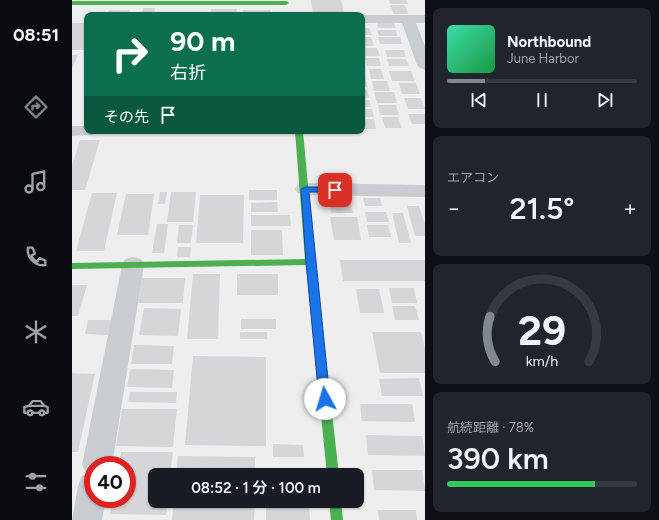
<!DOCTYPE html>
<html lang="ja">
<meta charset="utf-8">
<style>
:root{--surface:#171b24;--page:#20242c;--text:#f1f3f6;--muted:#9ea1a6;--line:#363941;--accent:#80878e}
body{margin:0;font-family:Figtree,"Noto Sans JP",sans-serif;background:var(--page);color:var(--text);height:100vh;display:flex;flex-direction:column;font-size:15px;white-space:nowrap}
*{box-sizing:border-box;margin:0}
p{font-size:13px;color:var(--muted)}
.icon{flex:none;width:22px;height:22px;fill:none;stroke:currentColor;stroke-width:2;stroke-linecap:round;stroke-linejoin:round}
.map{position:relative;flex:1;overflow:hidden}
.sheet{display:flex;flex-direction:column;gap:8px;padding:8px;background:#0d0f14;width:234px}
.sheet>*{flex:none}
.banner{position:absolute;left:12px;top:12px;width:281px;height:122px;border-radius:8px;box-shadow:0 1px 3px #0004;background:#0b6e4f;color:#fff;overflow:hidden}
.speed{position:absolute;left:12px;top:456px;display:flex;gap:8px;font-size:20px;font-weight:700;text-align:center}
.speed>*{display:grid;place-content:center;width:52px;height:52px;border-radius:50%;background:var(--surface);box-shadow:0 1px 3px #0004;line-height:1}
.speed .limit{border:6px solid #d22;background:#fff;color:#111}
.pin{position:absolute;display:grid;place-items:center;width:34px;height:34px;color:#fff;margin:-17px;border-radius:8px;box-shadow:0 2px 6px #0006}
.me{position:absolute;width:44px;margin:-22px;rotate:354deg;stroke-linejoin:round;filter:drop-shadow(0 0 3px #0008)}
.turn{display:flex;align-items:center;gap:14px;height:84px;padding:0 20px;font-size:18px}
.turn .icon{width:52px;height:52px;stroke-width:2.5}
.turn b{display:block;font-size:28px;line-height:34px}
.then{display:flex;align-items:center;height:38px;padding:0 20px;background:#0003;gap:8px;font-size:15px}
.big{font-size:30px;font-weight:600;line-height:1.1}
.sheet .widget{flex:1;display:flex;flex-direction:column;justify-content:center;gap:6px;min-width:0;padding:0 14px;border-radius:8px;background:var(--page)}
.sheet .dial{align-items:center;gap:0}
.dial svg{height:104px;overflow:visible;fill:none;stroke:var(--line);stroke-width:7;stroke-linecap:round;text-anchor:middle}
.dial text{fill:var(--text);stroke:none}
.song{display:flex;align-items:center;gap:12px}
.cover{width:48px;height:48px;border-radius:6px;background:linear-gradient(135deg,hsl(160 70% 55%),hsl(140 70% 35%))}
.played{height:4px;border-radius:2px;background:linear-gradient(90deg,var(--accent) 20%,var(--line) 20%)}
.keys{display:flex;justify-content:space-around;direction:ltr}
.heat{display:flex;justify-content:space-between;align-items:center;font-size:22px;direction:ltr}
.charge{height:6px;border-radius:3px;background:linear-gradient(90deg,#34c759 78%,var(--line) 0)}
.trip{position:absolute;left:76px;top:468px;width:216px;height:40px;border-radius:8px;background:var(--surface);box-shadow:0 1px 3px #0004;font-weight:600;line-height:40px;text-align:center}
main{display:flex;flex:1;min-height:0}
.dock{display:flex;flex-direction:column;width:72px;justify-content:space-around;align-items:center;background:#090b0e;color:var(--muted)}
.dock .icon{width:28px;height:28px}
.dock .on{color:var(--accent)}
.dock b{font-size:18px;color:var(--text)}
.map>svg:first-child{display:block}
</style>
<main>
<nav class="dock">
<b>08:51</b>
<svg class="icon on" aria-label="directions" viewBox="0 0 24 24"><path d="M12 3l9 9-9 9-9-9zM9 14v-3h6M13 9l2 2-2 2"/></svg>
<svg class="icon" aria-label="music" viewBox="0 0 24 24"><path d="M9 18V5l10-2v13"/><circle cx="6" cy="18" r="3"/><circle cx="16" cy="16" r="3"/></svg>
<svg class="icon" aria-label="phone" viewBox="0 0 24 24"><path d="M5 4h4l2 5-3 2q2 4 5 5l2-3 5 2v4C11 20 4 13 5 4z"/></svg>
<svg class="icon" aria-label="climate" viewBox="0 0 24 24"><path d="M12 3v18M4 7l16 10M4 17L20 7"/></svg>
<svg class="icon" aria-label="car" viewBox="0 0 24 24"><path d="M5 17H2v-5l4-1 3-4h7l3 4 3 1v5h-3M9 17h6M6 11h13"/><circle cx="7" cy="17" r="2"/><circle cx="17" cy="17" r="2"/></svg>
<svg class="icon" aria-label="filters" viewBox="0 0 24 24"><path d="M4 7h16M4 17h16"/><circle cx="9" cy="7" r="2"/><circle cx="15" cy="17" r="2"/></svg>
</nav>
<div class="map">
<svg width="353" height="520" viewBox="0 0 353 520">
<rect width="100%" height="100%" fill="#efeeee"/>
<path fill="#d6d6d8" d="M239 0H269L273 15H241Z
M317 0H334L336 4H318Z
M318 5H333L336 14H322Z
M71 8H83L82 15H69Z
M139 9H165L164 15H138Z
M37 10H57L55 15H35Z
M171 10H199V15H171Z
M0 23H15V50H0Z
M305 23H322L324 28H306Z
M290 28H297L300 35H290Z
M305 30H324L325 36H307Z
M290 37H299L302 46H290Z
M306 37H328L330 44H308Z
M290 48H305L308 56H291Z
M313 50H332L334 57H315Z
M0 55H6L0 69Z
M293 58H307L309 66H295Z
M315 59H334L337 66H317Z
M297 69H309L312 79H299Z
M317 71H339L343 81H320Z
M290 76H293L295 87H290Z
M300 81H315L318 91H302Z
M327 83H344L348 94H330Z
M290 90H295L297 98H290Z
M302 92H322L325 103H305Z
M332 98H349L353 109H336Z
M290 100H297L299 107H290Z
M306 105H324L327 115H308Z
M290 109H300L302 117H290Z
M336 114H353V124H340Z
M310 117H326L330 128H313Z
M290 119H302L304 129H290Z
M8 140H28L13 190H0V165Z
M177 190H205V200H177Z
M88 192H95L93 204H86Z
M99 192H124L121 222H95Z
M20 193H45L32 251H4Z
M54 194H82L76 235H45Z
M128 195H172L171 243H124Z
M291 198H308L310 206H293Z
M257 200H278L281 213H259Z
M205 202 206 212H179V203Z
M335 206H347L353 225V236H343Z
M293 212H314L317 222H295Z
M320 213H331L339 243H327Z
M179 215H218L219 226H179Z
M258 217H285L289 240H262Z
M85 224H96L92 253H80Z
M107 225H121L119 243H105Z
M295 225H316L319 237H297Z
M179 230H210L211 255H179Z
M106 247H119L118 257H105Z
M268 260H353V281H271Z
M121 274H148L146 339H115Z
M165 274H206V295H165Z
M70 278H113L111 303H66Z
M0 285H15L6 316H0Z
M317 288H342L345 303H320Z
M284 289H307L312 313H288Z
M320 306H343L347 320H323Z
M72 308 109 309 106 336 67 335Z
M169 319H204V329H169Z
M16 320H40L37 335 13 334Z
M168 332H195V339H168Z
M300 332H349L353 349V373H308Z
M62 345 102 346 100 364H59Z
M121 356 194 357V446L113 445Z
M58 369 102 370 100 388 55 387Z
M0 373 23 374 6 452H0Z
M347 378 351 396H310L307 379Z
M58 392H105L104 403 56 402Z
M288 404H340L343 422 290 421Z
M50 409H105L101 447 44 446Z
M294 435 350 436 353 456 296 455Z
M201 444 231 445 232 457H201Z
M49 452H101L98 475H83V501H96L94 515 38 514 41 499H55V465H47Z
M106 456 183 457V475H104Z
M300 470H350L353 491 302 490Z
M102 501H183L182 520H100Z
M194 507H237L238 520H194Z
M306 510H344L345 520H307Z"/>
<g fill="none" stroke-linecap="round" stroke-linejoin="round">
<path fill="#cacdcf" fill-rule="evenodd" d="M290 15H353V23H344L353 46V70L348 68 345 65 330 23H290Z
M0 126H15V131H24L21 135 0 136Z
M233 183 353 185V197L233 195 226 193 223 189 226 185Z
M61 257 69 259 72 265 40 465H21V499H34L30 520H0L6 486 10 476 15 474 10 465 50 265 53 259Z"/>
<path fill="#4caf50" fill-rule="evenodd" d="M0 1H214L217 3 214 5H0Z
M223 131H231L243 262 267 475H255L234 265 0 269V263L233 259Z
M257 501H269L271 520H259Z"/>
</g>
<path fill="#1a73e8" stroke="#114b97" d="M233 187H263L267 190 263 192H237L258 399 257 402H249L247 399 234 262 229 189Z"/>
</svg>
<div class="speed"><div class="limit">40</div></div>
<div class="pin" style="left:263px;top:190px;background:#d93025"><svg class="icon" aria-label="arrive" viewBox="0 0 24 24"><path d="M6 21V4h12l-3 4 3 4H6"/></svg></div>
<svg class="me" style="left:253px;top:399px" viewBox="-20 -20 40 40"><circle r="19" fill="#fff"/><path d="M0-13L10 11 0 6-10 11z" fill="#1a73e8"/></svg>
<div class="trip">08:52 · 1 分 · 100 m</div>
<div class="banner">
<div class="turn"><svg class="icon" aria-label="right" viewBox="0 0 24 24"><path d="M7 20v-9h11M14 6l5 5-5 5"/></svg><div><b>90 m</b>右折</div></div>
<div class="then">その先<svg class="icon" aria-label="arrive" viewBox="0 0 24 24"><path d="M6 21V4h12l-3 4 3 4H6"/></svg></div>
</div>
</div>
<section class="sheet">
<div class="widget">
<div class="song"><i class="cover"></i><div><b>Northbound</b><p>June Harbor</p></div></div>
<div class="played"></div>
<div class="keys"><svg class="icon" aria-label="previous" viewBox="0 0 24 24"><path d="M18 5L8 12l10 7zM5 5v14"/></svg><svg class="icon" aria-label="pause" viewBox="0 0 24 24"><path d="M8 5v14M16 5v14"/></svg><svg class="icon" aria-label="next" viewBox="0 0 24 24"><path d="M6 5l10 7-10 7zM19 5v14"/></svg></div>
</div>
<div class="widget"><p>エアコン</p>
<div class="heat"><a>−</a><b class="big">21.5°</b><a>+</a></div>
</div>
<div class="widget dial"><svg viewBox="0 0 100 80">
<path d="M14 69A42 42 0 1 1 86 69"/>
<path d="M14 69A42 42 0 0 1 10 34" stroke="#80878e"/>
<text x="50" y="56" font-size="32" font-weight="700">29</text>
<text x="50" y="72" font-size="11">km/h</text>
</svg></div>
<div class="widget"><p>航続距離 · 78%</p><b class="big">390 km</b><div class="charge"></div></div>
</section>
</main>
